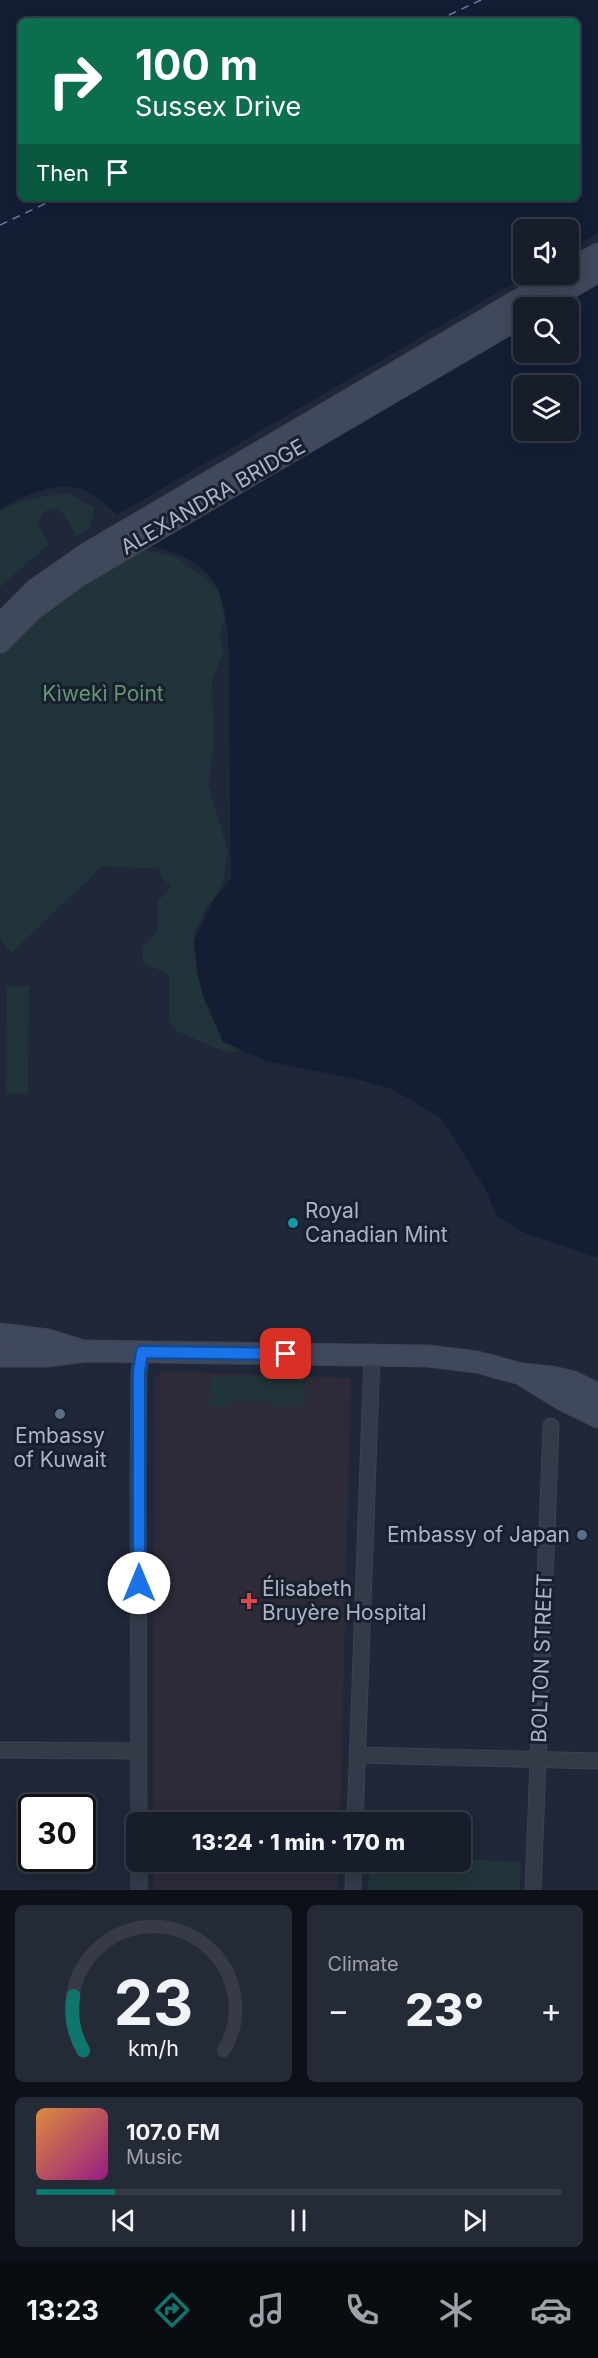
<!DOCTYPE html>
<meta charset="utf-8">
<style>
:root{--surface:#171d2a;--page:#242a36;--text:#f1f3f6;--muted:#9ea2a8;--line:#363b47;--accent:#0f766e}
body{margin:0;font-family:Inter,sans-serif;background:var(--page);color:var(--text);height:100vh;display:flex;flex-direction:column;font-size:22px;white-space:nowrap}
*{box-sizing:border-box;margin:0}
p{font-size:20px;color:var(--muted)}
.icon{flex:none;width:33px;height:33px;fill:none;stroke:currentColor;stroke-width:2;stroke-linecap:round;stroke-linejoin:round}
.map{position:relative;height:1890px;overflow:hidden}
.side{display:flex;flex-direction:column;gap:15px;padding:15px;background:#0d1017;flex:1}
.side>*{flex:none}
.banner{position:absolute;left:18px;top:18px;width:562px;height:183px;border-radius:9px;box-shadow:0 3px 15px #0003,0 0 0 2px var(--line);background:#0b6e4f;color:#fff;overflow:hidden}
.controls{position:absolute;left:513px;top:219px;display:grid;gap:12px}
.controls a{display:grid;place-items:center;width:66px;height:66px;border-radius:9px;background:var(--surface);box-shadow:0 3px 15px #0003,0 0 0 2px var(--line);font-size:30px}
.speed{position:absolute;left:18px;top:1794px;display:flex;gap:12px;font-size:30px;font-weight:700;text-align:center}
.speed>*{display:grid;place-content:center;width:78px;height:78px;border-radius:50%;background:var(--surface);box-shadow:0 3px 15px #0003,0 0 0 2px var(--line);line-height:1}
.speed .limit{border:3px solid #111;border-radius:9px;background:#fff;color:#111}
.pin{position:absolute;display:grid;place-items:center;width:51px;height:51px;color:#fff;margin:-26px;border-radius:12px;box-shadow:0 3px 9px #0006}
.me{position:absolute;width:66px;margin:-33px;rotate:0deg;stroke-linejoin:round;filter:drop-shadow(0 0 4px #0008)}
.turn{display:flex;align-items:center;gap:21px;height:126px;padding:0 18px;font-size:27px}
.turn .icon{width:78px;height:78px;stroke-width:2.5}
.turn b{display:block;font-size:42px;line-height:51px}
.then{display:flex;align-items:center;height:57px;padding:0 18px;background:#0003;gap:12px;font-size:22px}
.big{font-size:45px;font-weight:800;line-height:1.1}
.side .tile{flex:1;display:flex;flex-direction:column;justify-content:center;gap:9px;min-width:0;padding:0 21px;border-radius:9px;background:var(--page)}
.side .dial{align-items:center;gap:0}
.dial svg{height:156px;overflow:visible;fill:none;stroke:var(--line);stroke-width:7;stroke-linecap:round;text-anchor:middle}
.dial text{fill:var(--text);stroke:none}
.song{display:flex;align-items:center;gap:18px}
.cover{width:72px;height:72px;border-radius:9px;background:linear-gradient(135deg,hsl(30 70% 55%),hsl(310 70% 35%))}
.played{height:6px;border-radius:3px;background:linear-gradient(90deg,var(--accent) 15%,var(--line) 15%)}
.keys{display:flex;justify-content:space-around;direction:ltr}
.heat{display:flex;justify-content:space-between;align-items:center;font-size:33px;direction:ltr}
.side .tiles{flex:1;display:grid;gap:15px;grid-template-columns:1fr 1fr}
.tile:last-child{grid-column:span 2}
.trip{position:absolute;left:126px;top:1812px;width:345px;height:60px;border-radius:9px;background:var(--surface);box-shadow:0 3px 15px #0003,0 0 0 2px var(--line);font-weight:800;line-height:60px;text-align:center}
.tab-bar{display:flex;height:96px;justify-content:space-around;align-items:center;background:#090c11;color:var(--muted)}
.tab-bar .icon{width:42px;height:42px}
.tab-bar .current{color:var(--accent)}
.tab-bar b{font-size:27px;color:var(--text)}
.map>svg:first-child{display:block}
</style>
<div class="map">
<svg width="598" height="1890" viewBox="0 0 598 1890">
<rect width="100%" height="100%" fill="#1f2738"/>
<path fill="#2e2b39" d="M163 1371 351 1378 340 1822H153L154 1379Z
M153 1862H339L338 1890H153Z"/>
<path fill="#213439" d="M68 493 95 508 90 527 77 536 60 509C49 507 41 512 38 523L49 544 0 587V510C22 499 44 496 68 493Z
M139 549 176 557 218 589 225 618 220 634 224 652 212 679 214 746 208 785 228 851 223 881 213 901 207 906 194 933V946L223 1027 238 1043 239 1050 230 1054 176 1031 169 1022V974L143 963V946L158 931V901L171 887 161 876 160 869 103 866 11 953 0 938V653L34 616Z
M7 986H29L28 1094H6Z
M211 1376 304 1377 305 1406 275 1407 273 1402H233L232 1406H209Z
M461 1859 521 1862 520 1890H368L370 1862H460Z"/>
<path fill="#131e35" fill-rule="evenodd" d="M0 0H598V1258L525 1233 496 1215 485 1188 441 1118 392 1089 356 1079 266 1061 223 1042 203 996 197 971 194 941 213 901 231 879C230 822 230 766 229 710 229 672 232 628 219 592 209 564 171 548 145 546 127 527 108 500 83 490 58 479 22 496 0 509ZM21 21H578V198H21ZM524 230H568V274H524ZM524 308H568V352H524ZM524 386H568V430H524Z"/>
<path fill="#1f2738" d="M598 233V279L141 546 113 517 527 275 568 274 569 250Z"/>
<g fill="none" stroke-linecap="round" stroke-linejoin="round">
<path stroke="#647aa6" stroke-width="1.5" stroke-dasharray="8 6" stroke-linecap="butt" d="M436 21 481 0
M0 225 57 198"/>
<g stroke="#3c4352" stroke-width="17">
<path id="street" d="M0 1750 139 1751
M357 1755 598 1761
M139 1822 138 1476 139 1372 142 1352
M355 1822 372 1355
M139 1862V1890
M353 1890 354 1862
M533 1890 551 1426"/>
</g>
<g stroke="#3c4352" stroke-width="23">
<path id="secondary" d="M568 271 598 254
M536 308 598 271
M0 625 36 589 88 553 563 274
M0 642 32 610 78 576 524 315
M0 1334 48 1340 77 1349
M0 1356H47L86 1351 428 1356 477 1362 521 1374 552 1377 573 1382 598 1394
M524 1376 565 1401 598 1417"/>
</g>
<use href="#street" stroke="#333a48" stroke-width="15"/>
<use href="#secondary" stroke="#40485b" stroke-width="21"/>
</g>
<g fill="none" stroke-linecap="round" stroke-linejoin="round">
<g stroke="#114b97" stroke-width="15">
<path id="route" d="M139 1583V1372L142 1352 286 1354"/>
</g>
<use href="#route" stroke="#1a73e8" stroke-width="10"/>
</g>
<circle fill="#0f9aa8" stroke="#181f2d" stroke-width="2" cx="293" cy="1223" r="6"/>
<g fill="#5c6f8a" stroke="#181f2d" stroke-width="2">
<circle cx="60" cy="1414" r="6"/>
<circle cx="582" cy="1535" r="6"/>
</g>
<path fill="#e0444e" stroke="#181f2d" stroke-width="2" d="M246 1592h6v6h6v6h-6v6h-6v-6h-6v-6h6z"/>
<g text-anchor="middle" stroke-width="6" stroke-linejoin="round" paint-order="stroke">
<g font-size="21" fill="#adb4c5" stroke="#181f2d">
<text transform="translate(213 497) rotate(-30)" y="7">ALEXANDRA BRIDGE</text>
<text transform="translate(542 1658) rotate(-88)" y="7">BOLTON STREET</text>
</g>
<g font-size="21" fill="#649674" stroke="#181f2d">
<text x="103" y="701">Kìwekì Point</text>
</g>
<g font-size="21" fill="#adb4c5" stroke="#181f2d" text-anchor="start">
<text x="305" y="1218">Royal<tspan x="305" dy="24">Canadian Mint</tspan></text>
<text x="60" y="1443" text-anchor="middle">Embassy<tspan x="60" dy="24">of Kuwait</tspan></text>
<text x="570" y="1542" text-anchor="end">Embassy of Japan</text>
<text x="262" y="1596">Élisabeth<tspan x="262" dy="24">Bruyère Hospital</tspan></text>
</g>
</g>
</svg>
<div class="controls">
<a><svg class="icon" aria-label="sound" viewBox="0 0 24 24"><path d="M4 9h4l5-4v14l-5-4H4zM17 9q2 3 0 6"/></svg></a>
<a><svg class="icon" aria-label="search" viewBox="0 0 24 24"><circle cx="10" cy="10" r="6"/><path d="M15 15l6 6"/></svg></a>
<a><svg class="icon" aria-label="layers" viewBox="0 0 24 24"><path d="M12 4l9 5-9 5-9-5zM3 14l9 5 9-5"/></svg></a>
</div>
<div class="speed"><div class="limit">30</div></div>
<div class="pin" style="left:286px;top:1354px;background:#d93025"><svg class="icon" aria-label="arrive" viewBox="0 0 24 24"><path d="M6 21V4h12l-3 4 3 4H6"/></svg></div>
<svg class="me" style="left:139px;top:1583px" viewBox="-20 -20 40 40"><circle r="19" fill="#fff"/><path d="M0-13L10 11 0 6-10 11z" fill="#1a73e8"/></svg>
<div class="trip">13:24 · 1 min · 170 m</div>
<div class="banner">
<div class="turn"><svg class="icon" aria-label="right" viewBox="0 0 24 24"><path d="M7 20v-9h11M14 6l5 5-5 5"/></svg><div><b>100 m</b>Sussex Drive</div></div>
<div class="then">Then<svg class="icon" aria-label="arrive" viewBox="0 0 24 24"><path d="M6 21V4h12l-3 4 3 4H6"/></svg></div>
</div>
</div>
<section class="side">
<div class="tiles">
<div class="tile dial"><svg viewBox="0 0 100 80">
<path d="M14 69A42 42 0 1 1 86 69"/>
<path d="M14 69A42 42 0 0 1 9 41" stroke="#0f766e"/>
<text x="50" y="56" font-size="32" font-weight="700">23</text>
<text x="50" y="72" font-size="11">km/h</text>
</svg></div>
<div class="tile"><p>Climate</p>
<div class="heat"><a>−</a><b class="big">23°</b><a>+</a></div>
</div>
<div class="tile">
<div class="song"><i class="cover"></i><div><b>107.0 FM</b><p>Music</p></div></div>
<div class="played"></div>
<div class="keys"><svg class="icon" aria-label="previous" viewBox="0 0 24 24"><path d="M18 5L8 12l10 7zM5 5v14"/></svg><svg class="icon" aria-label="pause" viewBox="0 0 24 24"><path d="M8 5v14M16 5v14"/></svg><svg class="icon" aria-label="next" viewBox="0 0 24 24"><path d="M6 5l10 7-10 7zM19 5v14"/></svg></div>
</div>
</div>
</section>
<nav class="tab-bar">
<b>13:23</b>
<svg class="icon current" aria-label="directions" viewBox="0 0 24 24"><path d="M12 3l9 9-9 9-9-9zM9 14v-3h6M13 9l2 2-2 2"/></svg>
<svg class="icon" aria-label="music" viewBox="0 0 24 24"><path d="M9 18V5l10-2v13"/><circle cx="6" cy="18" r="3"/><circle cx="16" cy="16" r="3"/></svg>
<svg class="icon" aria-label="phone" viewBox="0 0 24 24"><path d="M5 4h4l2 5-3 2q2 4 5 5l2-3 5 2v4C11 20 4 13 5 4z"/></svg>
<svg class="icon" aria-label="climate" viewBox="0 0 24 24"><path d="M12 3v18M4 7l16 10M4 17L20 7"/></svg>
<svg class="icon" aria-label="car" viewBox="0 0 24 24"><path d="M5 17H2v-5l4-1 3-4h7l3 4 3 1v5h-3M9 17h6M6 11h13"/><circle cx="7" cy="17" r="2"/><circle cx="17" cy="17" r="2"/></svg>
</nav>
